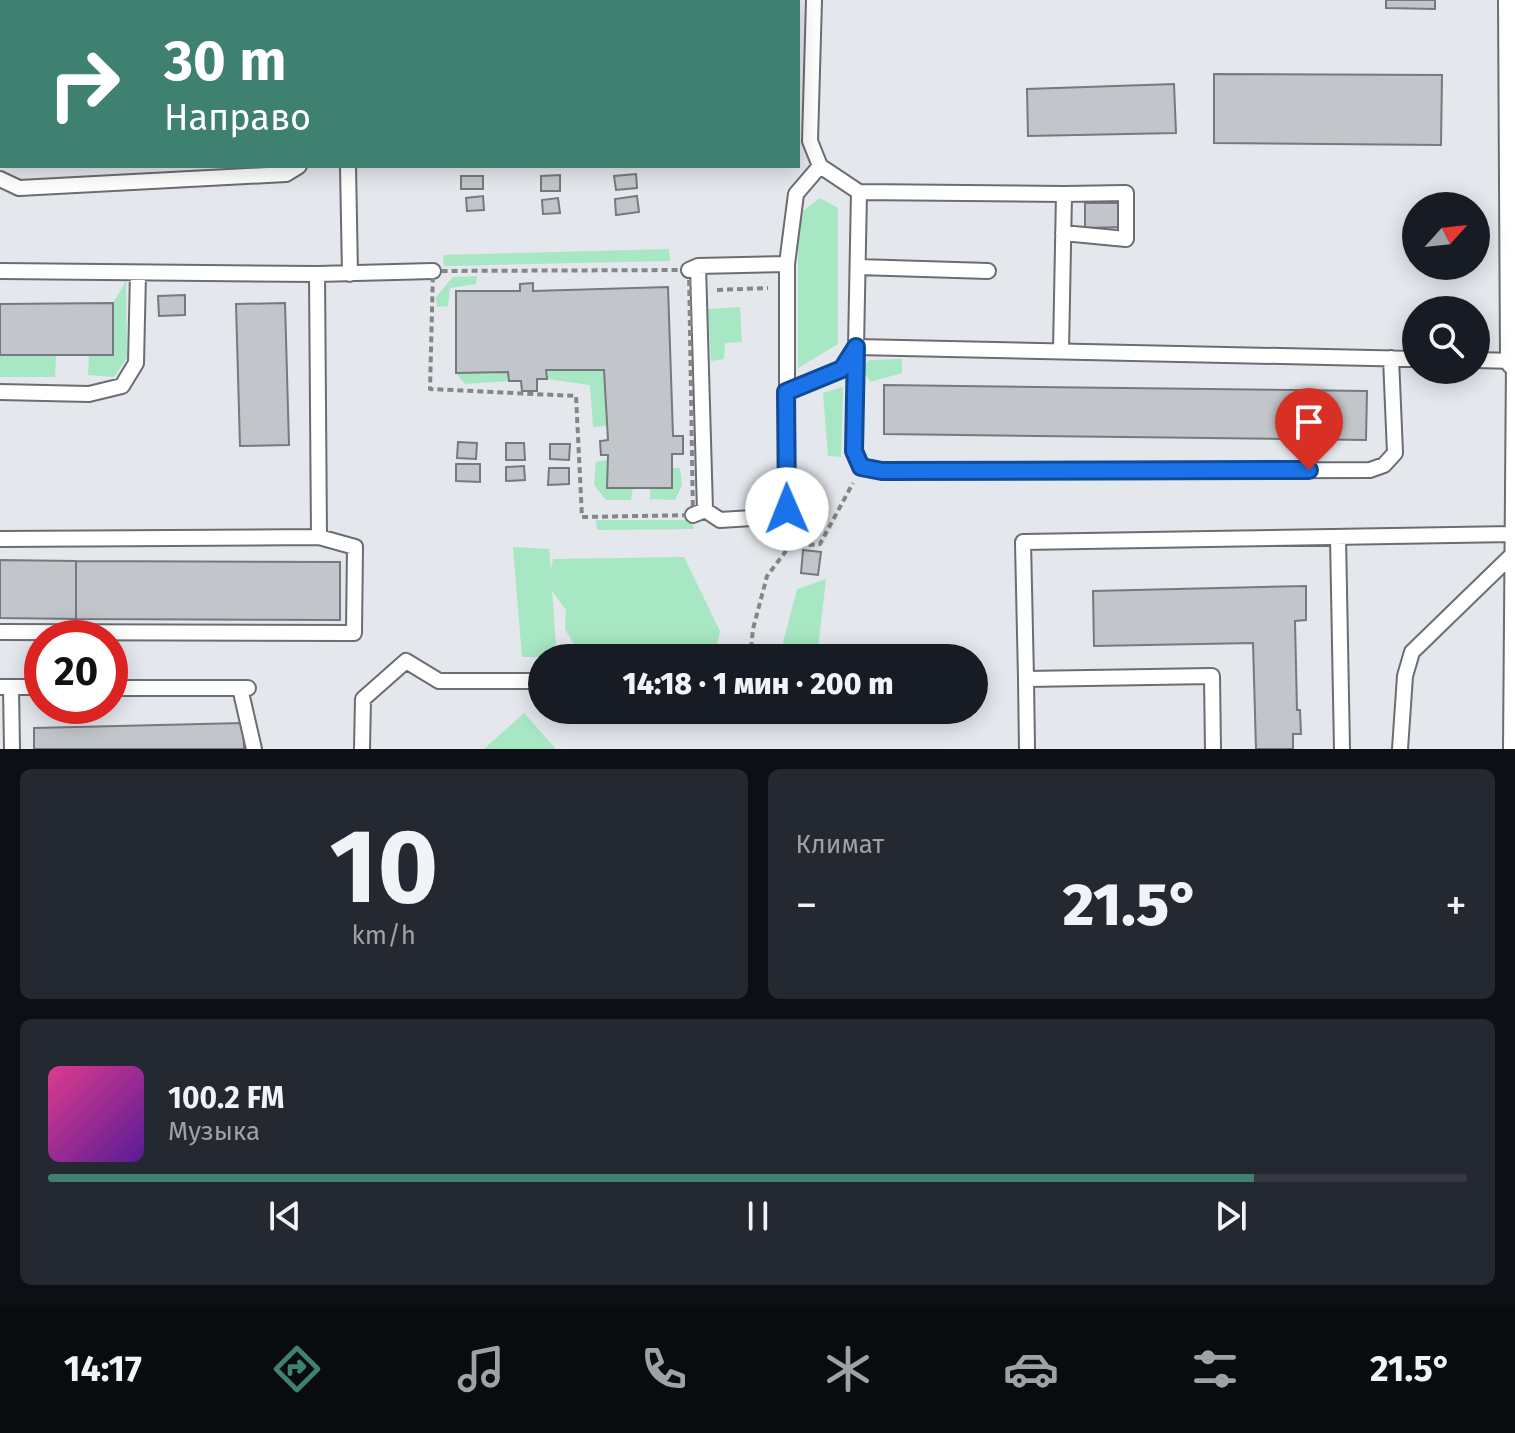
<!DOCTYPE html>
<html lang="ru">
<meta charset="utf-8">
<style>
:root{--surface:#171b24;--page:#242831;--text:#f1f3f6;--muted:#9ea1a6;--line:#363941;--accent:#3f8171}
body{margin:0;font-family:"Fira Sans",sans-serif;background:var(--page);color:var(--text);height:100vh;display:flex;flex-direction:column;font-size:30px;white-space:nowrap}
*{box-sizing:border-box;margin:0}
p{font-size:26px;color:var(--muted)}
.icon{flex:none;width:44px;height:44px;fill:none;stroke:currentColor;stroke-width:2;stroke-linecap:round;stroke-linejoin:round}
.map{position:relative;height:749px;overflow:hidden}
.details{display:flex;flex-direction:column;gap:20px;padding:20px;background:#0d0f14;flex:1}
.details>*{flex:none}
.top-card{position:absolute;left:0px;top:0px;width:800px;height:168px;box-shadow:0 4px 20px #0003;background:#3f8171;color:#fff;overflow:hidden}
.needle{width:52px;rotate:63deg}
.fabs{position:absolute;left:1402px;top:192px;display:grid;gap:16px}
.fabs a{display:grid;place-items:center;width:88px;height:88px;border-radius:50%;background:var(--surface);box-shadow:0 4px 20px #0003;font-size:40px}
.speed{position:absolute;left:24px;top:620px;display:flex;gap:16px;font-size:40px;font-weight:700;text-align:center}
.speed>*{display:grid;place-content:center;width:104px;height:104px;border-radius:50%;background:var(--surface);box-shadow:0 4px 20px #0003;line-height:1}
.speed .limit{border:12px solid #d22;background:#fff;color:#111}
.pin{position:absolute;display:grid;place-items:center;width:68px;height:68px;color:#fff;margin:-82px -34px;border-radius:50% 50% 50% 0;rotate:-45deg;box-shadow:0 0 8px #0007}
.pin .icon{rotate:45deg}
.me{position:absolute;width:88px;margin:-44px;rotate:359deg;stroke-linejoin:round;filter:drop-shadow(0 0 6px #0008)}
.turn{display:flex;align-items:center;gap:28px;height:168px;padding:0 32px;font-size:36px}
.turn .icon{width:104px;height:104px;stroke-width:2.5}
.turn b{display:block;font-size:56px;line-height:68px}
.big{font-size:60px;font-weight:800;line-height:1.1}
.details .widget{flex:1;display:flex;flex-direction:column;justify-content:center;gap:12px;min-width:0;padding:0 28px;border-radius:12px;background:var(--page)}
.details .dial{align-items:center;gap:0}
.dial b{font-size:104px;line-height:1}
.song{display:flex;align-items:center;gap:24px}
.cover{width:96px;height:96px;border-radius:12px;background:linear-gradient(135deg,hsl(330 70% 55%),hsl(270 70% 35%))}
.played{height:8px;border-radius:4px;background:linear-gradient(90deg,var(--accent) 85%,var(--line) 85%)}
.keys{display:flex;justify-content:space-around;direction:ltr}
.heat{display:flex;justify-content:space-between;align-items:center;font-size:44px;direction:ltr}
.details .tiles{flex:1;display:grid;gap:20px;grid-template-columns:1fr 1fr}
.widget:last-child{grid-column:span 2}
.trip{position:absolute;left:528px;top:644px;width:460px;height:80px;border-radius:40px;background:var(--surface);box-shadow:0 4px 20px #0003;font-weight:800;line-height:80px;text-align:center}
.tab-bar{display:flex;height:128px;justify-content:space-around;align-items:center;background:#090b0e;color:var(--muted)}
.tab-bar .icon{width:56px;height:56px}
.tab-bar .active{color:var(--accent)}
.tab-bar b{font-size:36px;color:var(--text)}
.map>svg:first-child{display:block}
</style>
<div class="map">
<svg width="1515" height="749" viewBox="0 0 1515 749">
<rect width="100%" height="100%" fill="#e4e7ec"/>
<path fill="#a7e7c3" d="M820 198 838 208V344L798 368V215Z
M669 249 670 261 444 266 443 255Z
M477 276 476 284 450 288 448 306 437 307 436 297 453 277Z
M126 281 127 358 114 377 88 375 89 355H113V303Z
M740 307 742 342 725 343 724 359 711 361 708 309Z
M0 355H56L55 377H0Z
M902 359V373L870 382 862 368 869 360Z
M546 370H604L608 426 593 427 590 385 547 379Z
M508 372 509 381 465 384 456 373Z
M843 387 841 457 828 456 823 393Z
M608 460V487L633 488 631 500H606L594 485 596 462Z
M673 468H680L682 485 675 500 650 499V488H672Z
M596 520H692L694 529 597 530Z
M513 547 549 549 551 569 553 559 684 557 720 631 714 658H582L565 629 566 610 552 591 557 657H522Z
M826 579 817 658H779L797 589Z
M524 713 556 749H484Z"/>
<path fill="#c2c6ca" stroke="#76797d" stroke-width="2" d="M202 0H258V2H202Z
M403 0H704V2Z
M1386 0H1435V9L1386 8Z
M1214 74 1442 75 1441 145 1214 143Z
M1174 84 1176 133 1028 136 1027 89Z
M636 174 637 188 616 190 614 176Z
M560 175V191H541V176Z
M461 176H483V189H461Z
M483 196 484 210 467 211 466 198Z
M637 196 639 212 616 215 615 199Z
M558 198 560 213 543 214 542 200Z
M1085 203H1124V227L1085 228Z
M533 283V291L668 287 673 436H683V454H672V488H607L608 455H601L600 441 608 440 604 370H546L547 379H537V391H522L521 381H509L508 372 456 373V291H520V284Z
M185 295V315L159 316 158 296Z
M113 303V355H0V304Z
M285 303 289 445 240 446 236 304Z
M884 385 1367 391 1366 440 884 434Z
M458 442 477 443 476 459 457 458Z
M506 443H524L525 460H506Z
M550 444H570L569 460 550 459Z
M456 464H480V482L456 481Z
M524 466 525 480 506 481V467Z
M549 468H569V484L548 485Z
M803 550 821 552 818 575 801 573Z
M0 560 76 561V619L0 618Z
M76 561 340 562V620L76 619Z
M1306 586V620L1295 621 1297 710H1300L1301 734H1293V749H1256L1253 643 1094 646 1093 591Z
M243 723 244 749H34V728Z"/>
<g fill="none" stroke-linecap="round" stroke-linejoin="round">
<g stroke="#6a6d71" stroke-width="18">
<path id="lane" d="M269 0V2
M343 0 344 2
M814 0 810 141 820 166 859 192 854 451 861 467 882 471 1370 470 1384 465 1395 453 1391 358
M120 2 121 0
M192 2V0
M759 2 760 0
M0 16H2
M348 166 350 274
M0 179 19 188 286 174 299 166
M859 192 1064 194 1061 351
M1063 233 1126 239V193L1064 194
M787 264 796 194 820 166
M698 266 705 510
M858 267 988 271
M689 270 698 266 787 264V509L769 517 720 520 705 510 693 515
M0 271 317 274 319 537
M317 274 433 271
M856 347 1416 359
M1476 360 1515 361
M0 392 89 394 122 386 136 363 138 273
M786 392 842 369 855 347
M1338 537 1342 749
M0 539 319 537 355 547 354 633 0 632
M1026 679 1027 749
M0 687H42
M11 687 12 749
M110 688H248
M240 688 254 749
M362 749 363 699 406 661 439 681H542
M1213 749 1212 676 1026 679 1023 542 1513 534
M1400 749 1405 676 1412 652 1513 554
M1511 749 1514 361"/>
</g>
<g stroke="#6a6d71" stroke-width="30">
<path id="street" d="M1512 0 1514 361"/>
</g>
<path stroke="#84878a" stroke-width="4" stroke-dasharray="6 4" stroke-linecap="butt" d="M689 270 693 515 582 517 576 396 430 389 433 271Z
M717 290 768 288
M750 658 753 629 767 576 789 547 820 544 853 483"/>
<use href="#lane" stroke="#fff" stroke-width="14"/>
<use href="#street" stroke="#fff" stroke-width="26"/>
</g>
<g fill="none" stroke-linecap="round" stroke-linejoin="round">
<g stroke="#114b97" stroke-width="20">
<path id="route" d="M787 509 786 392 842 369 856 347 854 451 861 467 882 471 1309 470"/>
</g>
<use href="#route" stroke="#1a73e8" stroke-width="14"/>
</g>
</svg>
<div class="fabs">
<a><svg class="needle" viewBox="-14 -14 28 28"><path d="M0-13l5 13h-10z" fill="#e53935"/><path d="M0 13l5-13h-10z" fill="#9ea1a6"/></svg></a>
<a><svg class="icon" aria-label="search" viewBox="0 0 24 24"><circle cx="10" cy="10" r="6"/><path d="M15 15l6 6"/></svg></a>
</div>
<div class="speed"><div class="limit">20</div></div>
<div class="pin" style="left:1309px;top:470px;background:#d93025"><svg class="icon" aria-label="arrive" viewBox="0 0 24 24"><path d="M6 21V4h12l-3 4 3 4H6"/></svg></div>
<svg class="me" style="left:787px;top:509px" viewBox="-20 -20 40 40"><circle r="19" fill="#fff"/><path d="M0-13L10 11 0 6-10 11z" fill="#1a73e8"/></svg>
<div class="trip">14:18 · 1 мин · 200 m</div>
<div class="top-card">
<div class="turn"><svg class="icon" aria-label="right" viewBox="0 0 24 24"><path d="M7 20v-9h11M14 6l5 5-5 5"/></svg><div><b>30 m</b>Направо</div></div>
</div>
</div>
<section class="details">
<div class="tiles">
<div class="widget dial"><b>10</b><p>km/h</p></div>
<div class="widget"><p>Климат</p>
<div class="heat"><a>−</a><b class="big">21.5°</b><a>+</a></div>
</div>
<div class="widget">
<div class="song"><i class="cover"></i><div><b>100.2 FM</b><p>Музыка</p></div></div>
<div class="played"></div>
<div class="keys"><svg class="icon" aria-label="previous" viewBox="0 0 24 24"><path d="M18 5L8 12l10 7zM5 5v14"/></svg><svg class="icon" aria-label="pause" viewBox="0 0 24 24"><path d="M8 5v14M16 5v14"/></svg><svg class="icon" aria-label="next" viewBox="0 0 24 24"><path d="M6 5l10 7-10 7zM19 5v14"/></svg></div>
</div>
</div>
</section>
<nav class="tab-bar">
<b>14:17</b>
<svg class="icon active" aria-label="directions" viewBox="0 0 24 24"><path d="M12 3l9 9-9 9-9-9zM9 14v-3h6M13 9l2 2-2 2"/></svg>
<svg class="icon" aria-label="music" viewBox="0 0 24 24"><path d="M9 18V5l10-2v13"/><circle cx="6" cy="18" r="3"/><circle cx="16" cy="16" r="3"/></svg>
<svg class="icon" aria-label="phone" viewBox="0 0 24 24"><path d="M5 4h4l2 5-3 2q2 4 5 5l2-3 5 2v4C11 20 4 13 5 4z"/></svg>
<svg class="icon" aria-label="climate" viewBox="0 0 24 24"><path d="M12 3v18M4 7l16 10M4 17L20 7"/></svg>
<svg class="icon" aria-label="car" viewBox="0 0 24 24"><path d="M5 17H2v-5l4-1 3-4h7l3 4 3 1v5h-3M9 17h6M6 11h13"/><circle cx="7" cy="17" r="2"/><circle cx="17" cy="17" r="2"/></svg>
<svg class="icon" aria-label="filters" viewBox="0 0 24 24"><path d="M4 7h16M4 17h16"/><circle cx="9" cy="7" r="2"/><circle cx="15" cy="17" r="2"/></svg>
<b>21.5°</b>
</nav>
